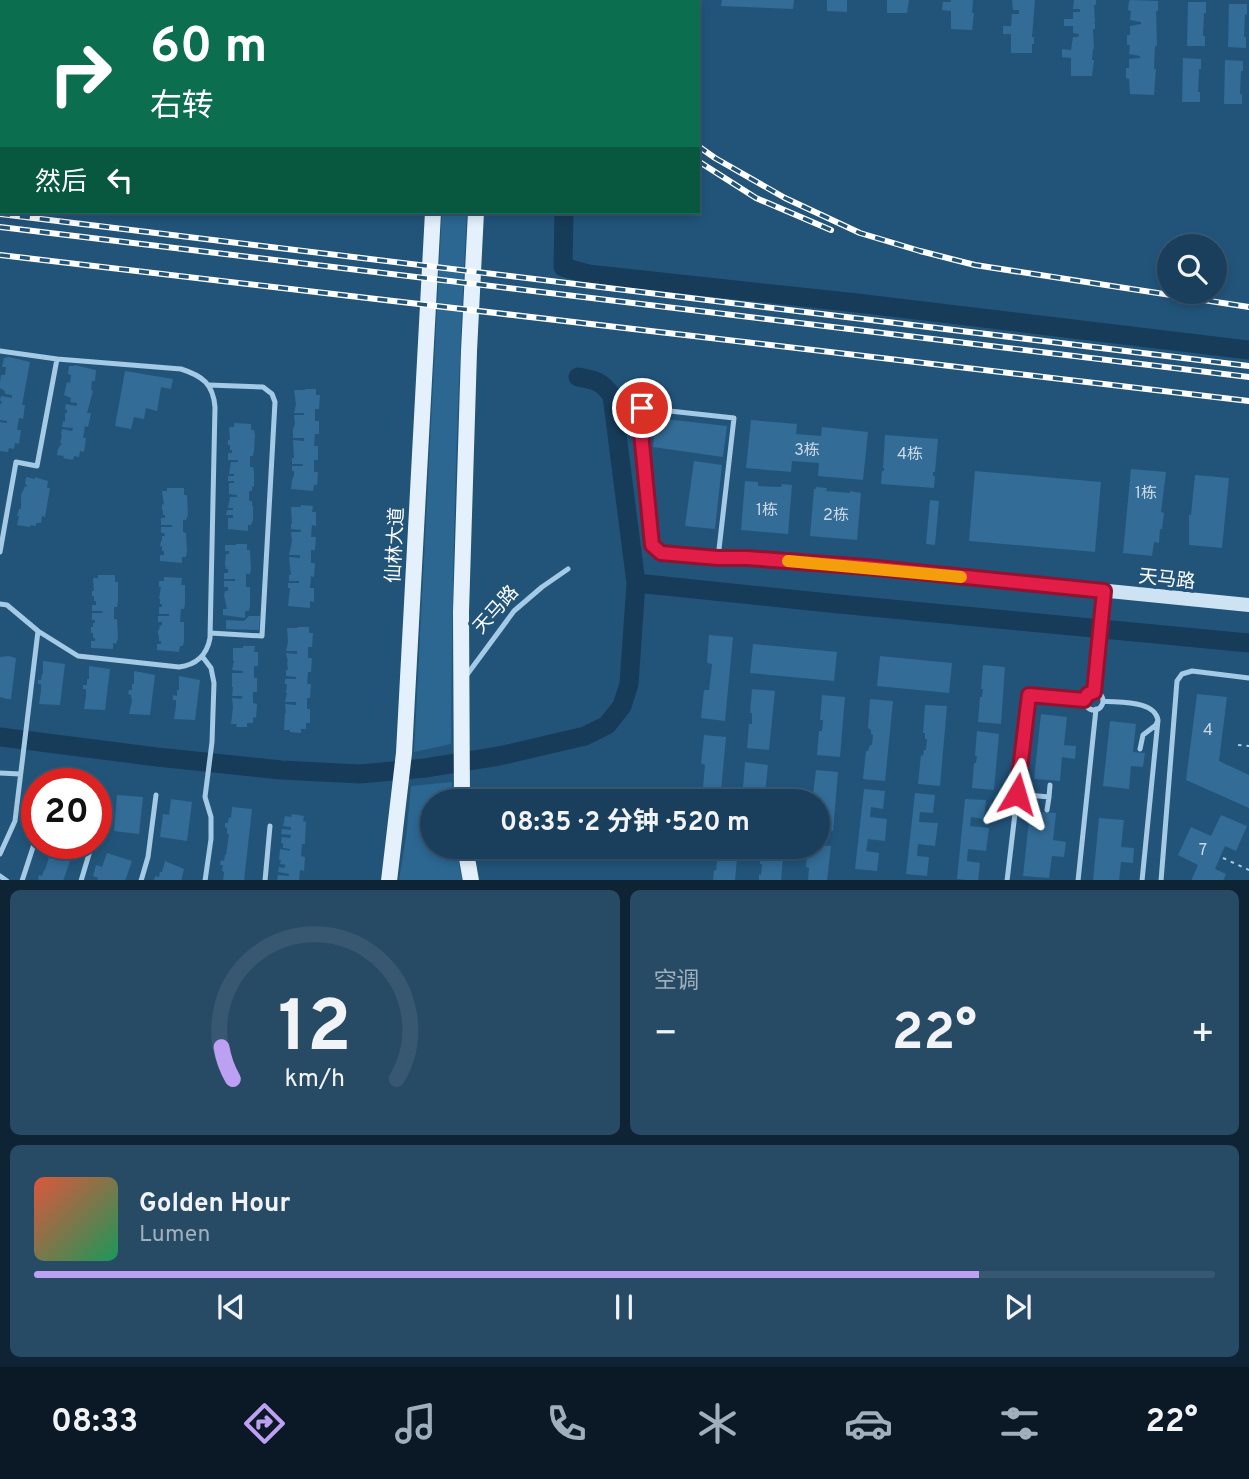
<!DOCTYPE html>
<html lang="zh">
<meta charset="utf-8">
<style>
:root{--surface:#1a3f5c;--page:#274a65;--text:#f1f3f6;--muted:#9fafbb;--line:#385872;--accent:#bca0f2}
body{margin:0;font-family:Overpass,"Noto Sans SC",sans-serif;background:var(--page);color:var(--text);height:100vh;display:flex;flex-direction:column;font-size:26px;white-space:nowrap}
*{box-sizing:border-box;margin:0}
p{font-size:23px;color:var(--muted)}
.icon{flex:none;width:38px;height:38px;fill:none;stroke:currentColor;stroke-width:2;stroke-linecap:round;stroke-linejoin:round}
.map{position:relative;height:880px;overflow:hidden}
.panel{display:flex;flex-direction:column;gap:10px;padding:10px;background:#0e2333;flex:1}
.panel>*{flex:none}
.guide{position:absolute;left:0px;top:0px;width:700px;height:214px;box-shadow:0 4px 10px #0003,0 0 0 2px var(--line);background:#0b6e4f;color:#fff;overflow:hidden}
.fabs{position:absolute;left:1157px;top:234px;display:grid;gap:14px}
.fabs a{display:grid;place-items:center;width:70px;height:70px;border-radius:50%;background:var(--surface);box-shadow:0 4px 10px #0003,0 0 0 2px var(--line);font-size:35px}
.speed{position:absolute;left:21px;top:768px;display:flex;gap:14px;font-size:35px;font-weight:700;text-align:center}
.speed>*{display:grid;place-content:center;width:91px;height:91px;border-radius:50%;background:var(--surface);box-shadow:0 4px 10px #0003,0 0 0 2px var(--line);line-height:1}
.speed .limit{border:10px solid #d22;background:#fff;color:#111}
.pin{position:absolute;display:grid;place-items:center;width:60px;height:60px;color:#fff;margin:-30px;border:4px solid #fff;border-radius:50%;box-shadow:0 2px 7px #0007}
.me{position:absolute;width:77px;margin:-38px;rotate:7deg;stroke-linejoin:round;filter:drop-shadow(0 0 5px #0008)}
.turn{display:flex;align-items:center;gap:24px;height:147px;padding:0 35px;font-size:32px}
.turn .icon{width:91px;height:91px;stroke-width:2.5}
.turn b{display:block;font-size:49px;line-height:60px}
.then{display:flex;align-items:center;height:66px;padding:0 35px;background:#0003;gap:14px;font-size:26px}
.big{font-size:52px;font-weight:700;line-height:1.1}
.panel .widget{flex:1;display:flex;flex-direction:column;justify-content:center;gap:10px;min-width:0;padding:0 24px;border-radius:10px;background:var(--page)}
.panel .dial{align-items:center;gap:0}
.dial svg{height:182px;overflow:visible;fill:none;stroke:var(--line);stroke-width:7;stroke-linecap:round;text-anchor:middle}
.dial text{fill:var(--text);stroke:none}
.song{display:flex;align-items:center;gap:21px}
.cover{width:84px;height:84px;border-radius:10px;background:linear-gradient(135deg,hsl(10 70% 55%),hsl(150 70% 35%))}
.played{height:7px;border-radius:4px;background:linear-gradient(90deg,var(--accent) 80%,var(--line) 80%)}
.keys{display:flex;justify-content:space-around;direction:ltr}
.heat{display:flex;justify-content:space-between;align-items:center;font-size:38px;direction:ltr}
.panel .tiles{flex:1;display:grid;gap:10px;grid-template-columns:1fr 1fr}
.widget:last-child{grid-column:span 2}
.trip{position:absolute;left:420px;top:789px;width:410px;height:70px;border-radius:35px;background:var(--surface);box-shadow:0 4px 10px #0003,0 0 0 2px var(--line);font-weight:700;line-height:70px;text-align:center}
.tabs{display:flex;height:112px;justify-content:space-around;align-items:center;background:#0a1925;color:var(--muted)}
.tabs .icon{width:49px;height:49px}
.tabs .active{color:var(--accent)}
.tabs b{font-size:32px;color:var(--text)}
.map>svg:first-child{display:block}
</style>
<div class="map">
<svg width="1249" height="881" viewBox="0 0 1249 881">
<rect width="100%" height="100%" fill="#22547a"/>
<path fill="#2c6792" d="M442 212H467C457 389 452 566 451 744L414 752Z
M452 782 453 801 432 802V847H456L462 880H399L406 838 411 786Z"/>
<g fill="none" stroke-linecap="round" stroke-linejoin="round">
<path stroke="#173c5a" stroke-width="19" d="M572 2V0
M564 212 563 267 588 274 857 303 1249 350
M636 583 829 603 1249 643
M0 737 157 757 281 770 360 774 425 768 499 756 585 736 607 725 622 706 629 684 636 583 612 396C602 381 595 380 578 377"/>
</g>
<path fill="#326c97" d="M722 0H794L793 9 721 6Z
M827 0H847V12L827 11Z
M887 0H909L907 13H887Z
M951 0H973L972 13H974L972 30 951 29V11L942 10 943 2H951Z
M1012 0H1035L1032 37H1034V44H1032V53H1011V34H1003V26H1011L1012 14H1019V10H1013Z
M1074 0H1096V5H1094L1095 22 1094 24H1095V29H1093L1094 49H1093L1092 60H1094L1092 76H1071V58L1062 57V49L1071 50 1073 37H1078L1079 34 1073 33V26H1064V19H1073V12H1080V9H1073Z
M1131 0 1158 1V11H1156L1157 46H1155L1154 69H1156L1154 95 1130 94 1129 79 1126 78V68H1129V59L1140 58V56L1129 54 1130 45H1127V35H1130V26L1141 24V22L1130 20 1131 11 1128 10 1129 1Z
M1188 2H1206V13H1204L1203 36H1205V46H1187Z
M1229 4H1247V15L1245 14 1244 37H1246V48L1228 47Z
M1183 58 1201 59V69H1199L1198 92H1200V102H1182Z
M1225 60 1243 61V71H1241L1240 94H1242V104H1224Z
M9 357 30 362 22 405H25L23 419 19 418 17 430H21L19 444 15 443 14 449 9 448 8 452 0 451V422L7 423V421L0 420V405L2 402 0 400 1 396 12 398V395L5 394V391L0 388V383L1 375H5L6 367H2L4 358Z
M74 365 96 370 95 381H92L91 390 93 391 87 413H91L88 427 85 426 83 438H86L84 452 80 451 79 457 74 456 73 460 63 458 64 456 57 455 58 449 62 443H60L62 435H61L62 429 72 431 73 428 62 427 63 421 65 422V413H67V410L65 409 66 404 77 406V403L70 402 71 398 64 395 67 382 70 383 71 375 68 374 69 366H74Z
M125 371 173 379 171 389 161 387 157 411 146 408 144 419 134 417 131 429 115 426Z
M305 389H316V395H320L319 409H315V421H319V434H315L314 446H318V460H314V472H318L317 485H314L313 491 291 489 292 480 294 475V471H292V466H303V464H292V458H294L293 440 304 441V438H293V429L295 424 294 415H304V413H294L296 404 294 390H305Z
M656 418 727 426 723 457 653 447Z
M751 420 797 424 796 434 821 436 822 427 868 432 863 480 818 476 819 463 792 461 791 472 746 468Z
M234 423 251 424V430H254L255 435 254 451 253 456H250V467H253L254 472V486L252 487V491H249V501H252V506H253V520L251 525H248V531L228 529V518H233V515H226L227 510H233V508H228L230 497H237V495L229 494V483H234V481H228V476H234V474H229L231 462H238V460H228V453H232V450H230V445H228V440H230L229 427H234Z
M885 435 938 439 935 472H933V476H935L934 488 881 484 882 471H884V468H883Z
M694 461 722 465 715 529 685 526Z
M1131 469 1166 472 1161 512 1164 513 1162 529H1160L1159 543 1154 542 1152 556 1123 553Z
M975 471 1101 482 1095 552 969 541Z
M1195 475 1229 478 1222 548 1189 545V515H1191Z
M26 477 35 479V477L48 481 47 488H50L45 517 42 516 41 523H36V526L31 525 30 527 17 525 19 516H17L19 509H21V495L25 486 27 487V485L25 484Z
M745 481 758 482V486L781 487 782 484 792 485 788 534 741 530Z
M816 487 827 488 826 491 850 493V491L861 493 857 540 810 536 814 489H816Z
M167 488H184V495H187L188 515 186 520H183V532L186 533 187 551 186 557H182V563L160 561V555H164V551H162V546H160L161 541H162V536H165L164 533H161V527H172V525H161V518H165V515H163V510H162V504L164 505 162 491H167Z
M930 500 939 501 935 545 926 544Z
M301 505 313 506 312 512H316V526L312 525 311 537H316L315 550H311V563H315L314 577 311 576 310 588H314V602L310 601V608L288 606 290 588H288V583H299V581H289V575H291L289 557 300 558V555H289L292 541 291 532H301V530L291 529V524H292L291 507H301Z
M236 544H247V550H250L251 570 250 574H246V587H250V606L249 611H245V618L223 615V609H227L224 595 225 591H228V587H224V581H235V579H224V573H228V569H226L225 564 226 554H229V551H225V545H236Z
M98 575H115V582H118V601L117 607H114V619H117L118 638 116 644 113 643V649L91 648V641H95V638H93V633H91V627H93V623H95V620H92V613H102L103 611H92V605H96V601H94V596H92V591H94L93 578H98Z
M164 577 182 578 181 585H185V604L184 609H181L180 622H184V641L183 646H180L179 652 157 650V644H161V641H159V635H158V630H159L160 625 162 626V622H158V616H169V614H159V607H162V604H160V599H159L161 587H159V581H164Z
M249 616H260L259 630 226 629V620L244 621Z
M298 627H309V633H313L312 647H308V658H312L311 672H308L307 684H311L310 698H307V709H310V723H306V729H301V733L290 732V730H284L285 713H286L285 704 296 705V702H285L287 693H286L287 684H285V679H296V677L286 676V670H288L287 661 288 662 286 653 297 654V651H286L288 642 287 628H298Z
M709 635 733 637 725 721 701 718 704 690H709L712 664 707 663Z
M753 644 837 652 834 681 750 673Z
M243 646H255L254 652H258V666H254V678H257V692H253V703L257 704 256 718 253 717V723H247V727H236L237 724H231L233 707 232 698 242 699V696H232L233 687H232V673H243V671L232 670 234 661H233V648H243Z
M9 656 16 658 11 699H7L0 697V657Z
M880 656 952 663 949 693 877 686Z
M43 661 65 664 60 705 39 704 41 691V684H38V680H41L42 674H43Z
M983 665 1005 667 1001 724 978 722 980 697H982L983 689H981Z
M89 666 110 669 105 710 84 709 86 696V689H83V685H87V679H89Z
M134 671 155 675 150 715 129 714 132 701 131 695 128 694 129 690H132V684H134Z
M179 676 200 680 195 720 174 719 176 706V700H173V695L177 696V690H179Z
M752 689 775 691 769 750 747 748 749 724H752V713H750Z
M1197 694 1227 697 1219 761 1249 775V808L1186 780Z
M822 695 845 697 840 757 817 755 819 731H822L823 720H820Z
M870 699 893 701 885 781 863 779 866 751H868L870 745H872L873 735 871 734V730L868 728Z
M925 705 947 706 940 786 918 784 921 755 923 756 924 750H926L927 739H925V733H923Z
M1041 714 1067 717 1064 745 1076 746 1075 759 1062 757 1060 781 1034 779Z
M1110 721 1136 724 1133 752 1145 753 1143 767 1131 766 1129 789 1103 786Z
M977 731 999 734 994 790 972 788 974 763H976L977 756H975Z
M704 735 726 737 720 802H698L699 789 703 788 705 765 701 763Z
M745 762 768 765 764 802H741L742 798H744L745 787H743Z
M816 770 838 772 833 831 817 830V802H815L816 794H813Z
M864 789 885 791 883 809 871 807 870 817 887 819 885 841 868 839 866 851 879 853 877 871 855 869Z
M915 793 935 795 933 813 920 812 919 822 938 823 935 846 918 844 917 856 929 857 927 876 906 874Z
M117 795 143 797 139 834 114 831Z
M171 799 192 802 187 841 160 837 163 814 169 815Z
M965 799 986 800 984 819 971 817 970 826 989 828 986 851 968 849 967 861 980 863 978 881 957 879Z
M232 807 252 809 244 881H223L224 872 222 871 223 865H220L221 860 224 861 225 855H226L229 834H227V828L225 827V823H228L229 817 231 818Z
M1030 811 1056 813 1053 840 1066 842 1064 857 1052 856 1049 878 1023 876Z
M292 814 304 816 303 821 306 822 305 840V844H302L301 856 305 857 304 871 300 870 299 881H279L277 879 278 875 289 876V874L278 872 279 867 284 868 286 865 280 864 281 860H279L280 849 290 851V849L283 848V843H281L282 837 290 838 291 835 281 834 282 829 291 830V827L283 826 285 816 291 817Z
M1221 815 1247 826 1236 851 1225 846 1215 869 1226 874 1223 881H1191L1198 865 1178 855 1191 827 1211 836Z
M1099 818 1124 820 1121 847 1134 848 1133 863 1121 862 1119 881H1093Z
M53 844H76L63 881H41L38 879 39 875 42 876 44 870H45Z
M817 845 831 846 827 881H808L809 868 806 867 808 847H817Z
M716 847H738L735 881H713L714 870 716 871 717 860 715 859Z
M761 847H784L781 881H759V874L761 875 762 864H760Z
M107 853 132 861 125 881H97L98 878 93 876 96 865 102 867Z
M165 861 184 869 181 881H154L155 876 159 877 160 872H162Z"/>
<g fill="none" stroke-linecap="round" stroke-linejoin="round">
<path stroke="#a4cae5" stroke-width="2" stroke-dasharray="3.5 5" stroke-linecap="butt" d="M1238 745 1249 746
M1223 858 1249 870"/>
<path stroke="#a4cae5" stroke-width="5" d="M0 351 57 359 181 369C203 376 213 384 215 407L210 638C207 655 196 665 179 667L78 656 38 631
M209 385 263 387 272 394 275 402 262 636 210 633
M642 408 734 418 718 558 661 553 652 546 639 412Z
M0 552 16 462 37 466 57 359
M718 558H746
M0 604 7 605 38 631 15 821 0 854
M202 656 211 668 214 683 212 742 205 797 211 817V839L205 881
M466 676 514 611 542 587 568 569
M1094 692 1104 591
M1085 701a9 9 0 1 1 18 0a9 9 0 1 1-18 0Z
M1103 701C1119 703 1154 700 1158 720L1156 725 1143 735 1140 749
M0 773 20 774
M1017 794 1049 797 1050 785
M1047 810 1049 797
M96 821 102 789
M0 876 7 881
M22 881 37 835
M81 881 92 844
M141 881 148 857 156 795
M265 881 270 826
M1007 881 1029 695 1085 700
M1078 881 1096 709
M1142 881 1158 720
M1161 881 1177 681 1182 674 1192 671 1249 678"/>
<path stroke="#cde3f4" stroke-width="14" d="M747 558 867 567 1249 605"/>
<path stroke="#e4f1fc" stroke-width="16" d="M444 2V0
M487 2V0
M462 802 461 612 469 351 476 212
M465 847 471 881
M389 881 404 753 433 212"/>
<g stroke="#fff" stroke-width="6">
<path id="rail" d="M530 0 531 2
M549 0 550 2
M698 146 715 158 785 198 860 233 920 251 975 265 1249 307
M698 161 756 198 831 230
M0 214 1249 366
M0 227 1249 377
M0 255 1249 401"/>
</g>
<use href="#rail" stroke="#22547a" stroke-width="3.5" stroke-dasharray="10" stroke-linecap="butt"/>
</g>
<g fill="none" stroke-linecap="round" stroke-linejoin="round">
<g stroke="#92132f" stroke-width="18">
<path id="route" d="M642 408 639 412 652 545 661 553 718 558H747L867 567 1104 591 1094 692 1088 694 1084 700 1029 695 1017 794"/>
</g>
<use href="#route" stroke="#e11d48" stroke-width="12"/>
<path stroke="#f59e0b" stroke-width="12" d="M788 561 961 577"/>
</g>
<g text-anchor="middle" stroke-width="7" stroke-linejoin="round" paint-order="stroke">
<g font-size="16" fill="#ccdae5">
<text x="807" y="455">3栋</text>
<text x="910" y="459">4栋</text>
<text x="1146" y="498">1栋</text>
<text x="767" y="515">1栋</text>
<text x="836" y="520">2栋</text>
<text x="1208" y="735">4</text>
<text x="1203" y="855">7</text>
</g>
<g font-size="19" fill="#fff" stroke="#22547a">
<text transform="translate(394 545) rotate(-87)" y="7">仙林大道</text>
<text transform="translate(1167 578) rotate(6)" y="7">天马路</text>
<text transform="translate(495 609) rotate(-48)" y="7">天马路</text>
</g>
</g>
</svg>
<div class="fabs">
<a><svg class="icon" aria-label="search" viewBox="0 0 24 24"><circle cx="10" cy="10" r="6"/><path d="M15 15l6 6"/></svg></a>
</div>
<div class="speed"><div class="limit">20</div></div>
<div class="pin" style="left:642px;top:408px;background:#d93025"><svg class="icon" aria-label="arrive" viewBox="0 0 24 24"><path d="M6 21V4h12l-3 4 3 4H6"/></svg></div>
<svg class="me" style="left:1017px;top:794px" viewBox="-20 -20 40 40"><path d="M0-17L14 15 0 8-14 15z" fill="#e11d48" stroke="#fff" stroke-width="4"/></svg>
<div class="trip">08:35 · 2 分钟 · 520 m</div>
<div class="guide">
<div class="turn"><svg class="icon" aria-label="right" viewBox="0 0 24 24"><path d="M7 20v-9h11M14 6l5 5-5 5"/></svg><div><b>60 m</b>右转</div></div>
<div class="then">然后<svg class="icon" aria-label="left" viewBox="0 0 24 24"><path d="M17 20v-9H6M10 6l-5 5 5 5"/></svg></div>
</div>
</div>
<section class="panel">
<div class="tiles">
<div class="widget dial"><svg viewBox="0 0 100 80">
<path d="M14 69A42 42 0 1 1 86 69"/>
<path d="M14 69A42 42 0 0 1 9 55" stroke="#bca0f2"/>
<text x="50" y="56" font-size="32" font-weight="700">12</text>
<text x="50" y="72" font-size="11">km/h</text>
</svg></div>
<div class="widget"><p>空调</p>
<div class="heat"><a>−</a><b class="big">22°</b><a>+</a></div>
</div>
<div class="widget">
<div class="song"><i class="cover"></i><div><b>Golden Hour</b><p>Lumen</p></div></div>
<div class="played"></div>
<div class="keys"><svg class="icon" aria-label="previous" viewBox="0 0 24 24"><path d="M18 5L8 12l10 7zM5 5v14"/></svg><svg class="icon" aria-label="pause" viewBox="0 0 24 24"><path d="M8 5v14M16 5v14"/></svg><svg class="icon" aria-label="next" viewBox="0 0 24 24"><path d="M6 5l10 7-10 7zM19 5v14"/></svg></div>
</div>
</div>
</section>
<nav class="tabs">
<b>08:33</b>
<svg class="icon active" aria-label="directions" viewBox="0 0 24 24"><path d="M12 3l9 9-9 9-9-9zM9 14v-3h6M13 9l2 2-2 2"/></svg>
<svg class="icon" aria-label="music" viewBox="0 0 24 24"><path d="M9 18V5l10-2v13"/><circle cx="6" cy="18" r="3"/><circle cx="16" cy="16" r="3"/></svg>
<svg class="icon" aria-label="phone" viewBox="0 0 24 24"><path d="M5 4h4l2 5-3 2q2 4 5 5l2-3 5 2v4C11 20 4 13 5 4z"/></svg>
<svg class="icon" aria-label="climate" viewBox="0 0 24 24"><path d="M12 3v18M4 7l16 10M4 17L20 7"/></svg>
<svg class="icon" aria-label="car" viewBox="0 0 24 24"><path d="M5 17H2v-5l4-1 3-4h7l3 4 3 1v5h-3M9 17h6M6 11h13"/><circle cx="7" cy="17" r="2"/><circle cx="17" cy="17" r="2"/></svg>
<svg class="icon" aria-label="filters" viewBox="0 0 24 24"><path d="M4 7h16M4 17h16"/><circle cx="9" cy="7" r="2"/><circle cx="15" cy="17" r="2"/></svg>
<b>22°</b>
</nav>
